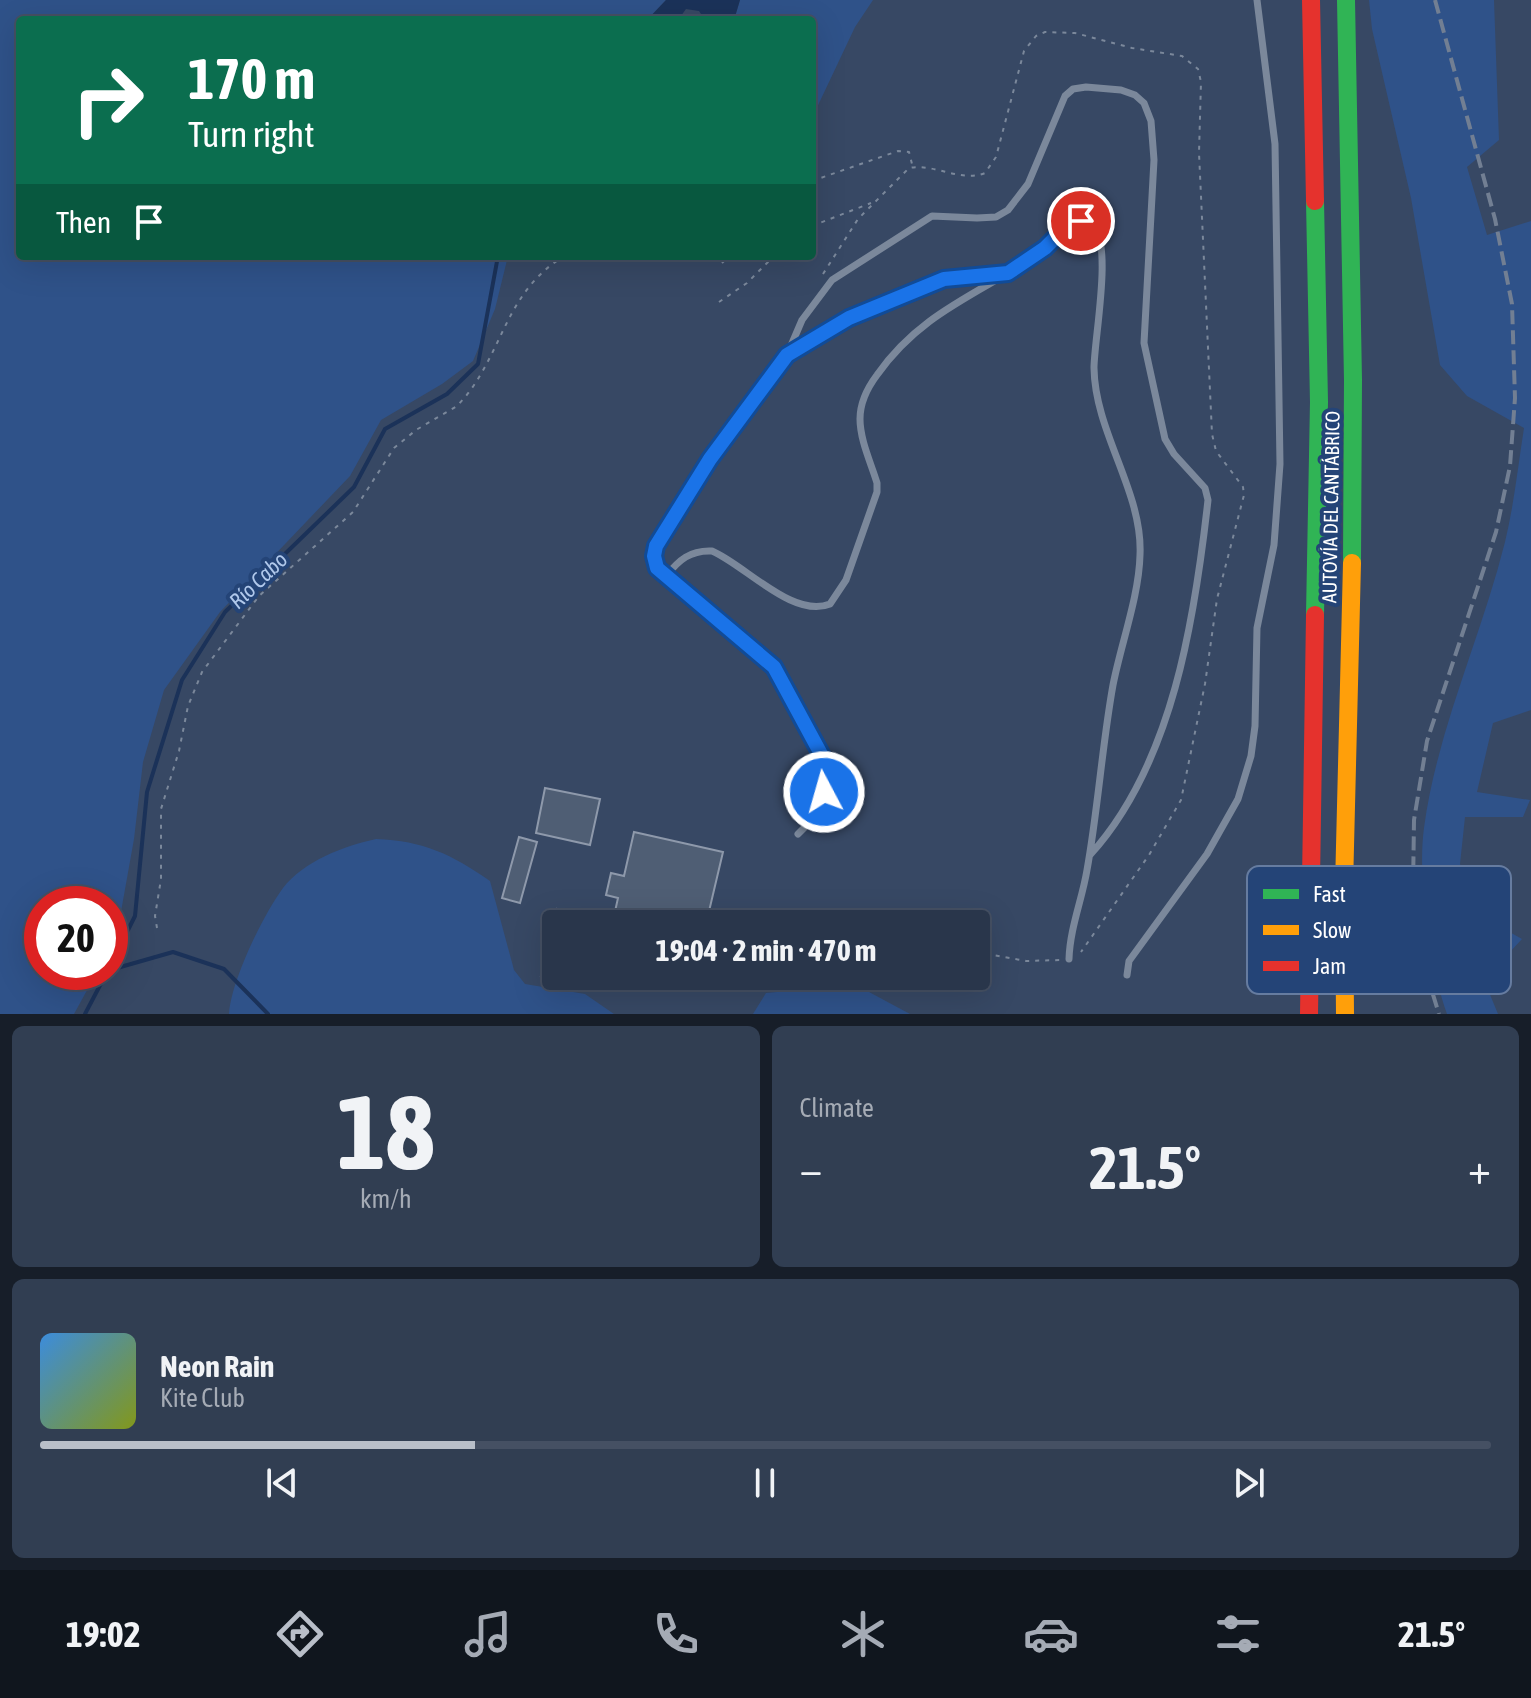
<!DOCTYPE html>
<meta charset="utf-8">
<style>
:root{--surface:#29364b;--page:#313e52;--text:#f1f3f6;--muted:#a5abb5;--line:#455063;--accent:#b9bfc9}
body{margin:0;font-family:"Asap Condensed",sans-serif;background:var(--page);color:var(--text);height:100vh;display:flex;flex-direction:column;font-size:30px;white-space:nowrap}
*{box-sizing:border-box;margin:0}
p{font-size:26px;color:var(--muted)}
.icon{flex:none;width:44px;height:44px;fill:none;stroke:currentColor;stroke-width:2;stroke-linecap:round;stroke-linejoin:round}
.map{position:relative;height:1014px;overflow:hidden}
.panel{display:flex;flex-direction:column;gap:12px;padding:12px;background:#171e29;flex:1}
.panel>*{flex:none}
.banner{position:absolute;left:16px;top:16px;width:800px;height:244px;border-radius:8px;box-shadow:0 8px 32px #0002,0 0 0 2px var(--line);background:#0b6e4f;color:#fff;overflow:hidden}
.speed{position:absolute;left:24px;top:886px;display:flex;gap:16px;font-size:40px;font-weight:700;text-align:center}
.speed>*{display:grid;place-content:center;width:104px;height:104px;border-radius:50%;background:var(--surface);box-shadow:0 8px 32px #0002,0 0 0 2px var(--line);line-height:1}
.speed .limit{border:12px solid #d22;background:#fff;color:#111}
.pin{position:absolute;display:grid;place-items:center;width:68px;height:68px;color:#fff;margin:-34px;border:4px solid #fff;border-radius:50%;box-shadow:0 2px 8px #0007}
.me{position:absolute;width:88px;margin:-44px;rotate:354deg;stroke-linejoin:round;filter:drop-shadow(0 0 6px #0008)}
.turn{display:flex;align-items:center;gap:28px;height:168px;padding:0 40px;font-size:36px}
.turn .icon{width:104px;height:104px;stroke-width:2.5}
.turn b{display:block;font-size:56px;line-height:68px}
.then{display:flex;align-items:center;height:76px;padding:0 40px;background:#0003;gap:16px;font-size:30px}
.big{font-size:60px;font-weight:700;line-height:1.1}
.panel .widget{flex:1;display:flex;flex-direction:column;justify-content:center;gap:12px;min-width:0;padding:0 28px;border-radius:12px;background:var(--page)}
.panel .dial{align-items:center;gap:0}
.dial b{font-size:104px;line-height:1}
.song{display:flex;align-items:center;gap:24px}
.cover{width:96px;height:96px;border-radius:12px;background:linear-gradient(135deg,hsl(210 70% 55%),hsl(70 70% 35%))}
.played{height:8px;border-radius:4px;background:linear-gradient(90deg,var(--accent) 30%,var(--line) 30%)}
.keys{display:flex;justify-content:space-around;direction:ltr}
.heat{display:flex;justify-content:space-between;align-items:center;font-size:44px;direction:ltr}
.panel .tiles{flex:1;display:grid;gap:12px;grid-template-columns:1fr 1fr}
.widget:last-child{grid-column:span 2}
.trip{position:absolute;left:542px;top:910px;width:448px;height:80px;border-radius:8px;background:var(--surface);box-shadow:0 8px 32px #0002,0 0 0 2px var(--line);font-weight:700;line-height:80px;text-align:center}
.menu{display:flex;height:128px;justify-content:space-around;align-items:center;background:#10161e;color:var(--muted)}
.menu .icon{width:56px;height:56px}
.menu .on{color:var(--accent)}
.menu b{font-size:36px;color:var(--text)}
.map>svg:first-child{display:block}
</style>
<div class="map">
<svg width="1531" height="1014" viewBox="0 0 1531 1014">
<rect width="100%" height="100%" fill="#374864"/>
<path fill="#2f5289" d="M0 0H666L647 20H20V256H508L495 309 473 361 442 384 381 420 350 476 220 612 164 690 143 762 134 839 117 934 110 947V904H42V972H97L74 1014H0Z
M740 0H873L855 27 812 118V20H734Z
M1369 0H1494L1499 140 1467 167 1487 235 1531 221V710L1493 723 1477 792 1530 800 1523 817H1465L1460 864 1481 916 1522 939 1484 980 1498 1014H1447C1430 966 1417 879 1424 828 1437 730 1481 638 1505 542 1514 505 1518 466 1524 428L1467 396 1440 365 1411 198 1372 29Z
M376 839C424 841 451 854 490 881L514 970 525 984 585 994 614 1014H229C231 981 263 915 283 888 304 861 344 846 376 839Z
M856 985 910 1014H753L766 993Z"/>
<path fill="#1b3259" d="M666 0H740L734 20H705L699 11 686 9 678 20H647Z"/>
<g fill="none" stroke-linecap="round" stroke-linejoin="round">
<path stroke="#1b3259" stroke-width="4" d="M110 966 135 916 147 792 182 680 225 612 354 487 385 429 447 394 478 364 498 256
M110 970 173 952 224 969 268 1014
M85 1014 107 972"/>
</g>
<path fill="#4f5e74" stroke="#8e99ab" stroke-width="2" d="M545 788 600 799 590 845 536 833Z
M634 832 723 852 706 924H648L614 916 618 898 606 895 611 873 624 876Z
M519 837 537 842 520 903 502 898Z
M557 909 584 916 582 924H554Z
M552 930H556V980L541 976Z"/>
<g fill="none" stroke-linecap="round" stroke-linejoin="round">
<path stroke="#7b889b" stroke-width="2" stroke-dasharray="4 6" stroke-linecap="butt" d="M812 181 898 151 909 152 913 168
M812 226 871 203
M722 263 729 256
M823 274 858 219 909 168C935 163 961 183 985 173L996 157 1024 51 1036 36 1045 32 1075 33 1132 48 1182 56 1198 69 1201 82 1199 153 1212 434 1216 451 1243 487 1244 495 1217 599 1205 684 1181 800 1149 855 1081 952
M719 302 747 283 774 256
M869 915 880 924
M157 928 155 916 161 879V809L179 751 188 706 202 672 259 596 353 512 394 448 416 430 457 406 466 396C504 348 506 292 564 256
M976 952 1026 961 1060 960"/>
<path stroke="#7b889b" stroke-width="7" d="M789 354 849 318 944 279 1006 273
M666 576C679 560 690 550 712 551 745 565 793 619 830 604L846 580 877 492V483C871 463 860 440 860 419 860 403 868 387 877 375 917 318 968 298 1025 263 1041 253 1075 209 1093 226 1113 244 1094 340 1094 368 1095 433 1143 492 1140 555 1139 596 1121 644 1113 685 1102 746 1098 809 1087 870 1082 900 1070 928 1069 959
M798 834 814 818 824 792 825 772 821 754 798 708 774 667 657 568 654 556 656 546 710 459 787 355 802 320 832 280 932 216 977 218 996 217 1008 210 1028 184 1065 96 1073 89 1086 87 1121 90 1135 95 1144 103 1151 121 1154 160 1144 343 1165 439 1174 454 1205 488 1208 500C1195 617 1173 764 1090 855
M1127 975 1129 961 1207 854 1238 799 1251 756 1255 726 1257 628 1274 545 1280 464 1275 144 1257 0"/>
<path stroke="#30b455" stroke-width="18" d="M1346 0 1353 380 1352 563
M1315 615 1319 402 1315 201"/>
<path stroke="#ff9f0a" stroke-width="18" d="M1345 1014 1344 887 1352 563"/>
<path stroke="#e5322d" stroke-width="18" d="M1311 0 1315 201
M1309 1014 1315 615"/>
<path stroke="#727f93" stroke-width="4" stroke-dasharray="14 6" stroke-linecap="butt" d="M1435 0 1495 219 1512 304 1515 398 1510 466 1496 532 1427 741 1414 820 1413 890 1418 946 1439 1014"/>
</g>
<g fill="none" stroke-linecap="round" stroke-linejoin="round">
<g stroke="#114b97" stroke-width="20">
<path id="route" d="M824 792 821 754 774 667 657 568 654 556 656 546 710 459 787 355 849 318 944 279 1008 273 1045 248 1063 230 1081 221"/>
</g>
<use href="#route" stroke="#1a73e8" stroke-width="14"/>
</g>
<g text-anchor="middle" stroke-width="8" stroke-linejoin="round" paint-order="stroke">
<g font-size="20" fill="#fff" stroke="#244477">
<text transform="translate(1331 507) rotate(-89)" y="7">AUTOVÍA DEL CANTÁBRICO</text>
</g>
<g font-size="22" font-style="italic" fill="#b0c8eb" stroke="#244477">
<text transform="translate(258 580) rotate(-44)" y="8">Río Cabo</text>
</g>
</g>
<rect x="1247" y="866" width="264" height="128" rx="12" fill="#244477" stroke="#667ca0" stroke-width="2"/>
<rect x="1263" y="889" width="36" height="10" fill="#30b455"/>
<rect x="1263" y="925" width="36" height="10" fill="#ff9f0a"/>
<rect x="1263" y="961" width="36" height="10" fill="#e5322d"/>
<g font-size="22" fill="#fff">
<text x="1313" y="902">Fast</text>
<text x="1313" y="938">Slow</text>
<text x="1313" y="974">Jam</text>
</g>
</svg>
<div class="speed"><div class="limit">20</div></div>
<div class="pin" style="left:1081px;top:221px;background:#d93025"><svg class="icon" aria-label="arrive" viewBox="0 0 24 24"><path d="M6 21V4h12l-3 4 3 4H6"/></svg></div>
<svg class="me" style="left:824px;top:792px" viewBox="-20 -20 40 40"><circle r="17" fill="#1a73e8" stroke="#fff" stroke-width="3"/><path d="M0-11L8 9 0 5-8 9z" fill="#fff"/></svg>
<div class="trip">19:04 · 2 min · 470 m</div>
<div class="banner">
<div class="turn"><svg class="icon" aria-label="right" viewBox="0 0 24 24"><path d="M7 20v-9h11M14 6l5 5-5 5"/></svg><div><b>170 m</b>Turn right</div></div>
<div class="then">Then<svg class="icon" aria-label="arrive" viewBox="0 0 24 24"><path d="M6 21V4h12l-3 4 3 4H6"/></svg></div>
</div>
</div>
<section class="panel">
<div class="tiles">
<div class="widget dial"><b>18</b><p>km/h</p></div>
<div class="widget"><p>Climate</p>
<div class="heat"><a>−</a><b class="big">21.5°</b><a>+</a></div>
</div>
<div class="widget">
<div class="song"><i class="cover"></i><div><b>Neon Rain</b><p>Kite Club</p></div></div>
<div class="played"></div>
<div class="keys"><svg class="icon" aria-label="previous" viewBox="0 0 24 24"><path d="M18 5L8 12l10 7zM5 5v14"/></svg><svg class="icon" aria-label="pause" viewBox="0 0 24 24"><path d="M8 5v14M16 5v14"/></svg><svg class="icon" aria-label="next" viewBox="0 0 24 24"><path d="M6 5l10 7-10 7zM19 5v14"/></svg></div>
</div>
</div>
</section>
<nav class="menu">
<b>19:02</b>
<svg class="icon on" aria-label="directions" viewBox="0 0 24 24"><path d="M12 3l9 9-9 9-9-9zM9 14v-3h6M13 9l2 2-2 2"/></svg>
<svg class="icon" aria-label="music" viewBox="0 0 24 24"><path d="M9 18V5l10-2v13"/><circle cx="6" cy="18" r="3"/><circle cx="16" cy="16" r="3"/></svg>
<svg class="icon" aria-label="phone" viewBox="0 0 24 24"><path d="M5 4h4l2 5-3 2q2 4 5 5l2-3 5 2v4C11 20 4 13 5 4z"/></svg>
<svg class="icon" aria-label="climate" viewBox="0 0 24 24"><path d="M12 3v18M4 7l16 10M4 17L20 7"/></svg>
<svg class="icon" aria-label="car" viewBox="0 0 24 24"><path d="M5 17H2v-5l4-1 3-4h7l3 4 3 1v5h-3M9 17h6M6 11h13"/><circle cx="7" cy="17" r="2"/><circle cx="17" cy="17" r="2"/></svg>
<svg class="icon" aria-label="filters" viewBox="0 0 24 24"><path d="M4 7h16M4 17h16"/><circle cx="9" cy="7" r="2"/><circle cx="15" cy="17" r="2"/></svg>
<b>21.5°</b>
</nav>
